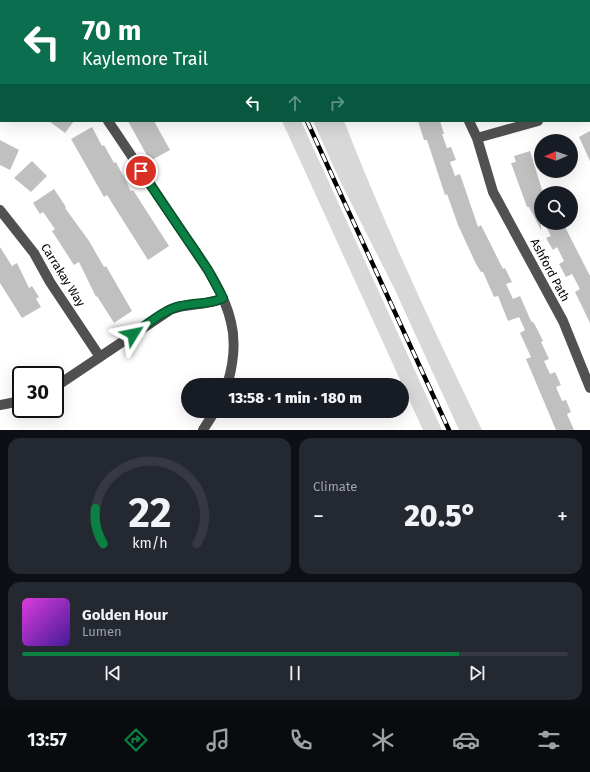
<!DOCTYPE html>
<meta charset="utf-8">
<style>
:root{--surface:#171b24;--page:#242831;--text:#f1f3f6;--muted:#9ea1a6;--line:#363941;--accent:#0b8043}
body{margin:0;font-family:"Fira Sans",sans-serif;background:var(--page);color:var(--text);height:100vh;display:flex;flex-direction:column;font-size:15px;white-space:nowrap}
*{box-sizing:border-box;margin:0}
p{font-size:13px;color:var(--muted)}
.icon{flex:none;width:22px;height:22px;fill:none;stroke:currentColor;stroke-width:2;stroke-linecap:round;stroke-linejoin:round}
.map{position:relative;height:430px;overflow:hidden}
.panel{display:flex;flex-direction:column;gap:8px;padding:8px;background:#0d0f14;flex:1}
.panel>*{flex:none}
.guide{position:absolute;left:0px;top:0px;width:590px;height:122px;box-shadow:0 4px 16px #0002;background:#0b6e4f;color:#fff;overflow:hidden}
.needle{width:26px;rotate:268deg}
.tools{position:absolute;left:534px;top:134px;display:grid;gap:8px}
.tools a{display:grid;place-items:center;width:44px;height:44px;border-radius:50%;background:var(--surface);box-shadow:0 4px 16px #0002;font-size:20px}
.speed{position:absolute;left:12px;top:366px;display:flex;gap:8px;font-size:20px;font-weight:700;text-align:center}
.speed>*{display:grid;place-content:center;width:52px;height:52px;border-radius:50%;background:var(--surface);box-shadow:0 4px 16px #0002;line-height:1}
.speed .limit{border:2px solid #111;border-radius:6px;background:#fff;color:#111}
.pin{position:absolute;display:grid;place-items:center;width:34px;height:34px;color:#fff;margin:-17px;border:2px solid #fff;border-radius:50%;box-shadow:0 1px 4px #0007}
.me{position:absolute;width:44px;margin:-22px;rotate:55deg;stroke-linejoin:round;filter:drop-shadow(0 0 3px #0008)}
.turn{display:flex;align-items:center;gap:14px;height:84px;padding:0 16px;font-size:18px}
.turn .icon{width:52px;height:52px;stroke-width:2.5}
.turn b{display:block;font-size:28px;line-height:34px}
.lanes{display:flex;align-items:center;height:38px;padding:0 16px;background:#0003;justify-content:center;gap:20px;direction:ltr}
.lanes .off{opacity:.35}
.big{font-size:30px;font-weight:800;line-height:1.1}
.panel .card{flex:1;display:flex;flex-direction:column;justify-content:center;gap:6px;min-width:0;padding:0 14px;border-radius:12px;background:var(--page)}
.panel .dial{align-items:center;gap:0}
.dial svg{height:104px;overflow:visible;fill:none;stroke:var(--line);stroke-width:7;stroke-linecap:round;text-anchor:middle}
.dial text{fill:var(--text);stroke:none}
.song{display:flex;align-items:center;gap:12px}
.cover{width:48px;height:48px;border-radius:6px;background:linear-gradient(135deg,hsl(300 70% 55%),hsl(260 70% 35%))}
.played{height:4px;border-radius:2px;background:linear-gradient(90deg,var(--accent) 80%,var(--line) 80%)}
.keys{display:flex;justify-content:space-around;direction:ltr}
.heat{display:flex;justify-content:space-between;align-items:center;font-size:22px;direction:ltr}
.panel .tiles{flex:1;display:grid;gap:8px;grid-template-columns:1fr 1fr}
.card:last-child{grid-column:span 2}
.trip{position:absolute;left:181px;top:378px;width:228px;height:40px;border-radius:20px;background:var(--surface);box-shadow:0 4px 16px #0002;font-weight:800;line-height:40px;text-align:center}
.tabs{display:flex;height:64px;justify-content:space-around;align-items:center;background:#090b0e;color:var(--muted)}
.tabs .icon{width:28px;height:28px}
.tabs .current{color:var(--accent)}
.tabs b{font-size:18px;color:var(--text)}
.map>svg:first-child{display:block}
</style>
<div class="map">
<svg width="590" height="430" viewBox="0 0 590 430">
<rect width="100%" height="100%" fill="#fff"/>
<path fill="#d8d8d8" d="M0 0H67V1H1V27Z
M282 121H301L442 430H423Z
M313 121H344C385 226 433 329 482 430H459L395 290 341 183Z"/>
<path fill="#c0c0c0" d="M49 121H74L65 133Z
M128 121H154L170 150 150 161Z
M418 121H440L444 134H442L447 148 451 147 456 160 450 162 455 176 460 174 478 227 481 225 503 269 505 268 512 282 506 284 513 299 520 296 531 321 534 323 543 341 541 342 549 359 544 361 550 374 555 372 561 385 556 387 562 401 566 400 571 412 567 414 574 430H556L526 359 531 357 520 333 525 330 519 317 508 321 498 296 494 297 483 272H481L476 264 458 225 447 194 445 195 427 140H424Z
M92 127 102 146 104 145 114 163 116 162 131 191 133 190 169 246 148 260 107 195 104 197 71 139Z
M590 131V161L579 137Z
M0 140 19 150 10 170 0 165Z
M530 151 543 193H541V198L536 200 541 209V230L529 207H527L511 163 516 162 514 156Z
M32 161 47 176 31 192 14 178Z
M54 189 66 207 65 208 89 241 104 267 106 266 132 311 114 323 97 296 96 297 79 262 74 265 52 231 55 229 43 212 40 214 33 203Z
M544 223H563L590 276V323L575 292 580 289 572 274 566 277 559 264 564 261 557 247 553 250 546 238 551 236Z
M0 247 12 266 17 263 29 288 32 286 39 297 36 299 41 307 22 318 0 283Z"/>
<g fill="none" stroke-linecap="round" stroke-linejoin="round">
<path stroke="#515151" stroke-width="10" d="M410 0V1
M0 47H1
M589 105H590
M108 121C132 156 155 192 179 227 199 257 223 287 231 322 236 342 233 366 227 385
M469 121 477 138 493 192 563 321 590 388
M477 138 538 121
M0 210 34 253 50 282 100 357
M55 387 170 310C187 302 206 307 223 298
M0 405 21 401
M203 430 215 411"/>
<g stroke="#000" stroke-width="4.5">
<path id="rail" d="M251 0 252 1
M307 121 449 430"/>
</g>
<use href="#rail" stroke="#fff" stroke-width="3" stroke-dasharray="9" stroke-linecap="butt"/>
</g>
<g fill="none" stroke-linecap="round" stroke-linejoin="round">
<g stroke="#07532c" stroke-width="10">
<path id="route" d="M133 334C147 325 164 309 181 306 196 302 209 305 223 298L208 270 141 171"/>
</g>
<use href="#route" stroke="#0b8043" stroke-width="7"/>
</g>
<g text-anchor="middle" stroke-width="3" stroke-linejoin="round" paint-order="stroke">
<g font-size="12" fill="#000" stroke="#fff">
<text transform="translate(550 270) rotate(62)" y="4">Ashford Path</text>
<text transform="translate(63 275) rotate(58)" y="4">Carrakay Way</text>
</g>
</g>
</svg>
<div class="tools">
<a><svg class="needle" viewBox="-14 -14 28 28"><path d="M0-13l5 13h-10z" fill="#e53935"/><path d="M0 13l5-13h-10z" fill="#9ea1a6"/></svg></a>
<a><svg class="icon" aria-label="search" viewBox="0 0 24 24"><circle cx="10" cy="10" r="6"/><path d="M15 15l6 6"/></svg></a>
</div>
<div class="speed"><div class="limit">30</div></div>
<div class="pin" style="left:141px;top:171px;background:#d93025"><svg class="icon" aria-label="arrive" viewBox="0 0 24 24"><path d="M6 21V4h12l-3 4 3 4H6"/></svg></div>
<svg class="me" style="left:133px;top:334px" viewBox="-20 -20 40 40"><path d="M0-17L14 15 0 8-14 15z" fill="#0b8043" stroke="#fff" stroke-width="4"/></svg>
<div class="trip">13:58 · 1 min · 180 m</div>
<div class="guide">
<div class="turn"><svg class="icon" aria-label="left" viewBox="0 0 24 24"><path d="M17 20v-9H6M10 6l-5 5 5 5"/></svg><div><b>70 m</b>Kaylemore Trail</div></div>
<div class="lanes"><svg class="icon" aria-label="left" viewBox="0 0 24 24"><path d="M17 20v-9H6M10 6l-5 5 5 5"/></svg><svg class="icon off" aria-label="ahead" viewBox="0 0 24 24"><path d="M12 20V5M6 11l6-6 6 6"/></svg><svg class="icon off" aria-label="right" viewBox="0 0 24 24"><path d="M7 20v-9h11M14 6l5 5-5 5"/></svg></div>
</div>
</div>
<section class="panel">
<div class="tiles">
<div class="card dial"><svg viewBox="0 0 100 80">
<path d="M14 69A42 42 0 1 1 86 69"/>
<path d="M14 69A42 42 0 0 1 8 42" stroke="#0b8043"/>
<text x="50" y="56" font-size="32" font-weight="700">22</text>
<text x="50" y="72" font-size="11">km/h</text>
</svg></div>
<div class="card"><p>Climate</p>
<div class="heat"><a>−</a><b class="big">20.5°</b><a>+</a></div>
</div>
<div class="card">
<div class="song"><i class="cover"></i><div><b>Golden Hour</b><p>Lumen</p></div></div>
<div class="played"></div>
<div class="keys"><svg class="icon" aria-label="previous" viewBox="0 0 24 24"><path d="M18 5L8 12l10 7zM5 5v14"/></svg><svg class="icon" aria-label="pause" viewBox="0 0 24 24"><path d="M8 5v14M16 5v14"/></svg><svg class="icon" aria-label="next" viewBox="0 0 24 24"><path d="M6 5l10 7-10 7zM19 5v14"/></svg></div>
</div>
</div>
</section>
<nav class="tabs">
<b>13:57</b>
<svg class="icon current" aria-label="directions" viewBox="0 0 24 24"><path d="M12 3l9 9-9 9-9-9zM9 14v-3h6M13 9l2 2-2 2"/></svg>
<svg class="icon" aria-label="music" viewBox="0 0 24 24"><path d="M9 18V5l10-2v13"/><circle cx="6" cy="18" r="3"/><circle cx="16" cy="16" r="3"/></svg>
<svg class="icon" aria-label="phone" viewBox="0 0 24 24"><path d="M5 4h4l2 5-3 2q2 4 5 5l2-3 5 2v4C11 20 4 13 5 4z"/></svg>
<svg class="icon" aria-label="climate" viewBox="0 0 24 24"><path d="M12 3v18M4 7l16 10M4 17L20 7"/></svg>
<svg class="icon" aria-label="car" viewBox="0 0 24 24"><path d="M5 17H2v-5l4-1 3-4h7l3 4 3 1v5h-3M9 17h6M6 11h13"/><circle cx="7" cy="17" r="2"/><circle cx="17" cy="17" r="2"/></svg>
<svg class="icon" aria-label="filters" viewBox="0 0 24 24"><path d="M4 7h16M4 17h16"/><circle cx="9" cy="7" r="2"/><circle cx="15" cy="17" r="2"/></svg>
</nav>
